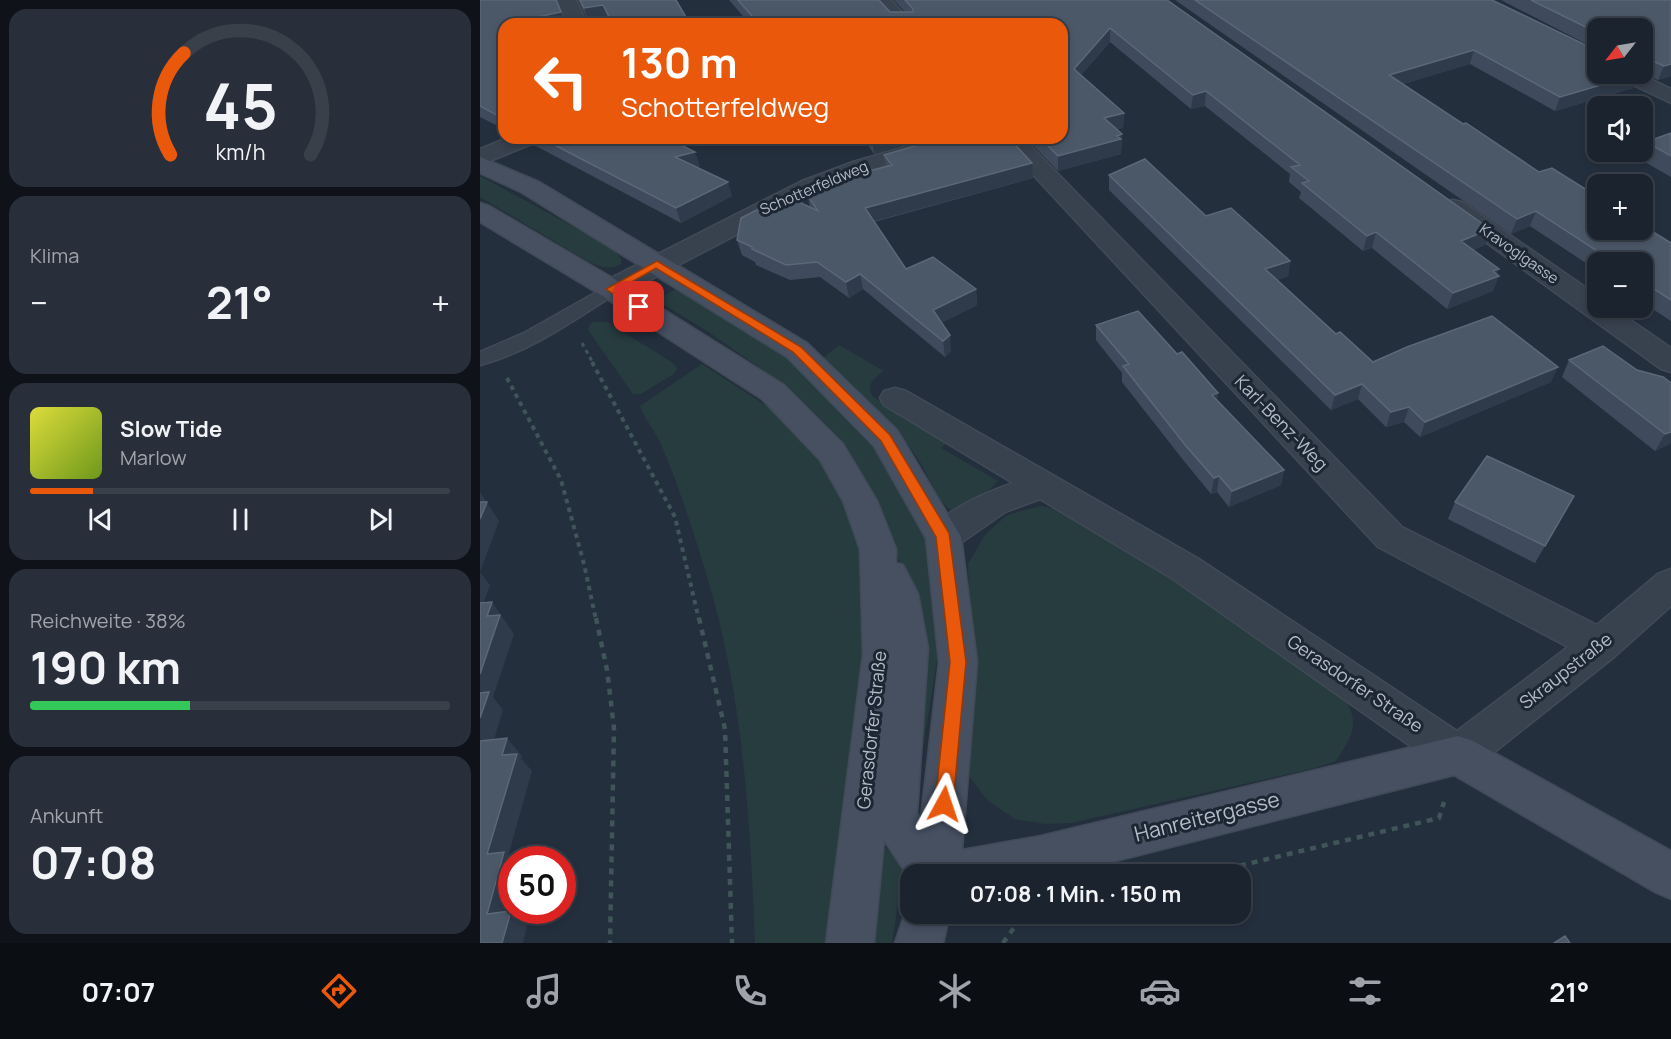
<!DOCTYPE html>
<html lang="de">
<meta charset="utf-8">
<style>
:root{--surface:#1b232e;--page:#282f3a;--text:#f1f3f6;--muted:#a0a4aa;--line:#39404a;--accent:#ea580c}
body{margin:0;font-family:Manrope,sans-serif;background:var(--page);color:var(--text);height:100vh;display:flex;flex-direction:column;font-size:22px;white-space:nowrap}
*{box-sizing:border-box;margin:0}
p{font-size:20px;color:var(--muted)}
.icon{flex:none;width:33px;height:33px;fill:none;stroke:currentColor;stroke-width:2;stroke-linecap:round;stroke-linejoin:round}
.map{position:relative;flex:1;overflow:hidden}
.drawer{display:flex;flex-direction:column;gap:9px;padding:9px;background:#0f1319;width:480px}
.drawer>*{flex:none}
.guide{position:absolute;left:18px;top:18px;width:570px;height:126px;border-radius:18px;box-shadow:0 3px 9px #0003,0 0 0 2px var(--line);background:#ea580c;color:#fff;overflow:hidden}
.needle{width:39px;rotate:239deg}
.controls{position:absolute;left:1107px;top:18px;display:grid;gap:12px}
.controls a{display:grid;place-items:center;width:66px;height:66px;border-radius:12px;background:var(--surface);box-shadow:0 3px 9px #0003,0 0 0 2px var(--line);font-size:30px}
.speed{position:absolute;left:18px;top:846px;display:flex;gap:12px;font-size:30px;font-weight:700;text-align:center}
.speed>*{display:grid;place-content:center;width:78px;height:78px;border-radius:50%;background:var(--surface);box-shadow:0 3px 9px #0003,0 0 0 2px var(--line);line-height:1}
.speed .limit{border:9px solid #d22;background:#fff;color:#111}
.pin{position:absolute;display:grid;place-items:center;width:51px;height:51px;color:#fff;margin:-26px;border-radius:12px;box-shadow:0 3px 9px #0006}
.me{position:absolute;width:66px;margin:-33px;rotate:5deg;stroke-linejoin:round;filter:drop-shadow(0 0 4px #0008)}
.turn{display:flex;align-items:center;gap:21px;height:126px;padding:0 24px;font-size:27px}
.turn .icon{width:78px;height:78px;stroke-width:2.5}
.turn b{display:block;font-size:42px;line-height:51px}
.big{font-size:45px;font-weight:700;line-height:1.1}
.drawer .widget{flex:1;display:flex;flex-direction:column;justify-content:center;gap:9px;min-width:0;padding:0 21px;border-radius:18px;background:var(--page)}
.drawer .dial{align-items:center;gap:0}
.dial svg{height:156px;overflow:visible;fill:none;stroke:var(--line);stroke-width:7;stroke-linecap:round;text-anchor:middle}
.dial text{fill:var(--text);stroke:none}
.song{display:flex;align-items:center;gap:18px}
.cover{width:72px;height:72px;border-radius:9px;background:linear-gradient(135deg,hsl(60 70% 55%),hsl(80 70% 35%))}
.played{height:6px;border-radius:3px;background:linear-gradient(90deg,var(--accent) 15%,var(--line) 15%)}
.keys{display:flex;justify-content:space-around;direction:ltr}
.heat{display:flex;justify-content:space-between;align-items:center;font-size:33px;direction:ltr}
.charge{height:9px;border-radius:4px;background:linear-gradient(90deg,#34c759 38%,var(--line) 0)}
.trip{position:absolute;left:420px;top:864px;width:351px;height:60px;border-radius:18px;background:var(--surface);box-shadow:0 3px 9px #0003,0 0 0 2px var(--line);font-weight:700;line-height:60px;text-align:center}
.tabs{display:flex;height:96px;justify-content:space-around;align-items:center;background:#0b0e12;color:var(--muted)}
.tabs .icon{width:42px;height:42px}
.tabs .active{color:var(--accent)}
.tabs b{font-size:27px;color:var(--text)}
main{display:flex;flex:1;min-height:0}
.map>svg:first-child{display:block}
</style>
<main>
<section class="drawer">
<div class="widget dial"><svg viewBox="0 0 100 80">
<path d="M14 69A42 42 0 1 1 86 69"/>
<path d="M14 69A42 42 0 0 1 21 17" stroke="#ea580c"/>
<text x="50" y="56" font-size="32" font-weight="700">45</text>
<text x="50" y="72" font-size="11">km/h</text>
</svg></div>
<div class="widget"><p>Klima</p>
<div class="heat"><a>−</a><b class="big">21°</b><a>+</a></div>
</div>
<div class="widget">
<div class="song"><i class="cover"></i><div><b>Slow Tide</b><p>Marlow</p></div></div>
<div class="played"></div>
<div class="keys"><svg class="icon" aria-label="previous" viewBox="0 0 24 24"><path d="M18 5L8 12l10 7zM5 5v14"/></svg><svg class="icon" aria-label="pause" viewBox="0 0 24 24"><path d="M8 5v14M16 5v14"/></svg><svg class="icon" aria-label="next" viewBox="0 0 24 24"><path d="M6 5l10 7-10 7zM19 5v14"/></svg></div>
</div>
<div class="widget"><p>Reichweite · 38%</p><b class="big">190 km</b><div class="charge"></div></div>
<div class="widget"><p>Ankunft</p><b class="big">07:08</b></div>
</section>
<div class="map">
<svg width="1191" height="943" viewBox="0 0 1191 943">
<rect width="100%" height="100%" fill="#242f3e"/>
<path fill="#263c3f" d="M0 176 133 248 141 259V264C129 271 119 266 107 261L0 197Z
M198 288 291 344 324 369 393 440 437 513 448 548 459 648 439 772 424 572 389 488 347 425 310 389 227 331 176 300Z
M114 322H127L193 363 197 368 194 374 161 394H153L108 330 110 324Z
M359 345 404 371C394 377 385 385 393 397L468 441 461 448 518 481 485 513C459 514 452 481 440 462 413 422 377 391 342 359Z
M222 364 302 416 345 461 370 503 384 553 393 642 349 943H275C270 817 263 691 225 570 212 527 198 484 180 442 174 430 165 419 160 406Z
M560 506 596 513 858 689C881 721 876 730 856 761L835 768 591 823 565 824 535 819 507 800 489 776 482 743 490 628 488 564 505 535 527 515Z
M406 848 424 862 412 943H384L393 856Z"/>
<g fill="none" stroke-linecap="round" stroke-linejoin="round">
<g stroke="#414a57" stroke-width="3">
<path id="lane" d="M131 284 137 285 140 289 137 293C94 320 50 352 0 365V352L44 333Z"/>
</g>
<g stroke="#414a57" stroke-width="3">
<path id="street" d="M78 0H96L107 24H87Z
M392 0H411L433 24H413Z
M1135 74H1160L1191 89V103L1138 78Z
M27 138H57L54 143 0 165V149Z
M456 138H492L489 143 389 172 340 191 141 295 131 297 121 295 117 289 121 283 322 181 373 162Z
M519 138H543L922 527 1117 625 1178 574 1191 569V606L1134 657 993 769 978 774 963 769 693 579 560 499 525 512 475 547 463 551 451 547 445 537C459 512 507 492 533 483L404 405 400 398 404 391 415 388 426 391 719 559 977 731 1088 647 898 547Z
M973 200 982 202 1118 296V308H1133L1191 348V372L1181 369 964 212 961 207 964 202Z"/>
</g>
<g stroke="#414a57" stroke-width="3">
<path id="secondary" d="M0 157 59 182 327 343 417 430 481 537 497 662 482 850 561 836 978 736 993 741 1191 851V899L1175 892 974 775 584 874H430V879L404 840 394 943H346L383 655 380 549 363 501 340 460 282 399 121 295 0 222V203L9 206 141 283 304 385 363 444 397 501 416 549V563L423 565 438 594 448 648 437 813 441 818 459 662 446 538 394 446 307 357 41 192 0 173Z
M430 898V914H470L463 943H415Z"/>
</g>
<path stroke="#3f5557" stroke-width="3" stroke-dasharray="4 4" stroke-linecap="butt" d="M102 343 113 363"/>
<path stroke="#3f5557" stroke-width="4" stroke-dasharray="4.5 4.5" stroke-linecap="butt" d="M112 362 195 517 219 620
M27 378 81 480 104 564 116 620"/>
<path stroke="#3f5557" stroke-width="4.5" stroke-dasharray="6 6" stroke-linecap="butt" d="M116 618 127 670 134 728 130 943
M219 618 245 729 252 943
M725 874 959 818 964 802
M523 943 539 921 569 914"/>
<use href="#lane" fill="#38414e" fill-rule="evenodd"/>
<use href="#street" fill="#38414e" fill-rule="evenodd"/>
<use href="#secondary" fill="#465061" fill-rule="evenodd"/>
</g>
<path fill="#3f4b5c" d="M0 0 24 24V129L0 117Z
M98 0H196L210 24H131L128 18 108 21Z
M249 0H399L410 12H425L414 0H687L1010 229 1005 245 993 250 1017 274 1013 291 967 309 892 248 883 251 819 198 821 192 809 182 810 174 725 106 711 109 630 42 601 75 644 113 643 128 637 129 642 134 641 154 578 171 546 138H582V24H270Z
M695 0H1012L1153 88 1075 111 990 64 922 84 1059 172 1191 243V321L1162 302V262H1118V271L1050 226 1031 234Z
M1021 0H1191V76L1178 80 1162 73V28H1118V50Z
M1191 133V177L1158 158 1162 152 1166 142Z
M51 138H187L220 166 217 167 252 196 201 223 54 145Z
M383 138H448L394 154Z
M404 155 553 178 394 222 426 269 496 289 497 305 461 323 471 351 465 357 383 289 369 298 340 277 310 280 276 265 275 262 262 255 257 240 300 206 330 208 328 196 406 167Z
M629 175 726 216 810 261 808 276 797 280 856 334 893 362 1071 382 940 437 924 422 906 427 878 399 851 410 629 190Z
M616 325 697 354 738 393 737 400 804 470 801 485 749 507 737 492 731 494 704 461 642 382V373L616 340Z
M1089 360 1157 370 1191 443 1175 451 1082 377Z
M1094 496 1055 563 968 519 975 502Z"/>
<path fill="#2f3b4b" d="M123 5 128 18 108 21 104 8Z
M81 12 85 24H61L58 17Z
M630 28V42L594 83V69Z
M994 50 990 64 905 90 909 75Z
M1191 64V76L1178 80 1184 66Z
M1159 74 1153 88 1075 111 1080 97Z
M726 91 725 106 711 109 713 95Z
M644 113 643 128 624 133V118Z
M642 134 641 154 578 171V156Z
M395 138H448L394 154 392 139Z
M215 152 220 166 200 171 195 157Z
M552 163 553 178 387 223 385 208Z
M248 182 252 196 201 223 196 208Z
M1056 211 1050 226 1031 234 1037 219Z
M1010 229 1005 245 976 257 981 241Z
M896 232 892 248 883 251 887 236Z
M810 261 808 276 783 284 785 269Z
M1019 269 1016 277 1019 276 1013 291 967 309 973 293 1013 271Z
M380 274 383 289 369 298 366 282Z
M496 289 497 305 455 326 453 310Z
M470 335 471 351 465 357 463 341Z
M1078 367 1071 382 940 437 945 422Z
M882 384 878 399 851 410 855 395Z
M738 393 736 409 732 395Z
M929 407 924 422 906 427 911 412Z
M1191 432V443L1175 451 1185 434Z
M804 470 801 485 749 507 752 491Z
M739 476 737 492 731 494 734 478Z
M0 492 19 521 0 572 10 585 0 612Z
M12 602 34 634 13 697 23 710 8 759 0 751V674L7 616Z
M27 738 42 756 41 758 52 771 28 856 32 860V900L24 928 7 914V854L22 755Z
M31 911 47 926 43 943H22Z"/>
<path fill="#4b5868" stroke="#5c6777" stroke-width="1.5" d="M0 0H76L81 12 58 17 61 24H24V119L0 106Z
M100 0H196L210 24H133L123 5 104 8Z
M258 0H399L410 12H433V9L425 0H687L1010 229 981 241 1019 269 1013 271 1019 276 973 293 896 232 887 236 822 183 829 181 811 167 820 165 726 91 713 95 630 28 594 69 644 113 624 118 642 134 637 136 641 139 578 156 560 138H582V24H279Z
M715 0H1012L1118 51V74H1159L1080 97 994 50 909 75 983 124 986 123 1059 172 1072 168 1118 197V230H1162V225L1191 243V300L1162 281V262H1134L1056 211 1037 219Z
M1051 0H1191V64L1184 66 1166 58H1162V28H1118V33Z
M1191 133V156L1166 142Z
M61 138H187L215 152 195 157 248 182 196 208Z
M462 138H529L552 163 385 208 426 269 453 257 496 289 453 310 470 335 463 341 380 274 366 282 337 262 306 265 272 249V247L257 240 261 218 292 202 300 206 317 201 338 211 328 196 354 180 412 165 404 155Z
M665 159 726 216 751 208 810 261 785 269 856 334 860 332 893 362 927 347 1012 316 1078 367 945 422 929 407 911 412 882 384 855 395 629 175Z
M658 311 697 354 702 352 738 393 732 395 804 470 752 491 739 476 734 478 706 446 643 366 649 364 616 325Z
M1123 346 1157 370 1183 377 1191 383V432L1185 434 1089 360Z
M1007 456 1094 496 1065 546 975 502Z
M0 502H7L0 519Z
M12 602 7 616 20 615 0 674V603Z
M9 692 0 718V693Z
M27 738 22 755 37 754 7 854 24 852 7 914 31 911 22 943H0V741Z
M1085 936 1090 943H1074Z"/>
<path fill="#ea580c" stroke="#983908" stroke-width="1.5" d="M177 261 321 347 410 435 469 533 486 662 473 804 470 810 464 812 458 810 455 804 470 662 456 537 401 441 313 352 176 268 139 289 163 304V309H155L126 289Z"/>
<g text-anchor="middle" stroke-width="6" stroke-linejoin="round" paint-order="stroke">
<g font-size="15" fill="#b4bcc9" stroke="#1d2633">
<text transform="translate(334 188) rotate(-23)" y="5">Schotterfeldweg</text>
<text transform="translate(1039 254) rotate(35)" y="5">Kravoglgasse</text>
</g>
<g font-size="18" fill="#b4bcc9" stroke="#1d2633">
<text transform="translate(801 423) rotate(46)" y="6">Karl-Benz-Weg</text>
<text transform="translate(1086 671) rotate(-38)" y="6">Skraupstraße</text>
<text transform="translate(875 684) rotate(34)" y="6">Gerasdorfer Straße</text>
<text transform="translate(392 730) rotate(-84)" y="6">Gerasdorfer Straße</text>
</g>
<g font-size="21" fill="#b4bcc9" stroke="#1d2633">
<text transform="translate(727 817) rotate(-14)" y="7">Hanreitergasse</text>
</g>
</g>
</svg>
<div class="controls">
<a><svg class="needle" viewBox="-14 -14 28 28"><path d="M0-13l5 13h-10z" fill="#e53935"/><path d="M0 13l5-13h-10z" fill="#a0a4aa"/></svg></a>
<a><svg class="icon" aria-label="sound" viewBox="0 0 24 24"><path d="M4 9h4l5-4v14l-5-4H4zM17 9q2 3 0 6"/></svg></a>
<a>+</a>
<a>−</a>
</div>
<div class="speed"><div class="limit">50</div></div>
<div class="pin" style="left:159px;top:307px;background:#d93025"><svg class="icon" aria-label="arrive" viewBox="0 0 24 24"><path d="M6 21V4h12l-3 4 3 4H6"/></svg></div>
<svg class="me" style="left:464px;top:804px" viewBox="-20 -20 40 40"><path d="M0-17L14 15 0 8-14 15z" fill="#ea580c" stroke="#fff" stroke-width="4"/></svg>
<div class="trip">07:08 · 1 Min. · 150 m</div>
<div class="guide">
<div class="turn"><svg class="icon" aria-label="left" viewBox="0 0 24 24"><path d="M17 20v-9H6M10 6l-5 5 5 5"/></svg><div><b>130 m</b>Schotterfeldweg</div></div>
</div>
</div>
</main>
<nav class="tabs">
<b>07:07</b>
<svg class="icon active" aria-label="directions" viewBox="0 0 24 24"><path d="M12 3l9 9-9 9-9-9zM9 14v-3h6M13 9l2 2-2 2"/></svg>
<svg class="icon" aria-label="music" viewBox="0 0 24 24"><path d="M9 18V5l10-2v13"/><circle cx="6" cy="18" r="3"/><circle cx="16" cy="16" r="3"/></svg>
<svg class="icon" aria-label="phone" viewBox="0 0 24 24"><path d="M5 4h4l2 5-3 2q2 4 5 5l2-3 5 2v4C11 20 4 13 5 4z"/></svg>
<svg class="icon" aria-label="climate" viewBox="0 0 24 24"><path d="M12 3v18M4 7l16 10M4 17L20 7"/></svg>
<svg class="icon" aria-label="car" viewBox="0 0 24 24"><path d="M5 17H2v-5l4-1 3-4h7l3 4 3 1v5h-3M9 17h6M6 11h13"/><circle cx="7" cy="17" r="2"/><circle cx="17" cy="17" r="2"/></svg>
<svg class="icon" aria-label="filters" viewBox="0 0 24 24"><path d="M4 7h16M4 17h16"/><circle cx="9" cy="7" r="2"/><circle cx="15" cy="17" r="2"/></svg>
<b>21°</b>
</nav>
